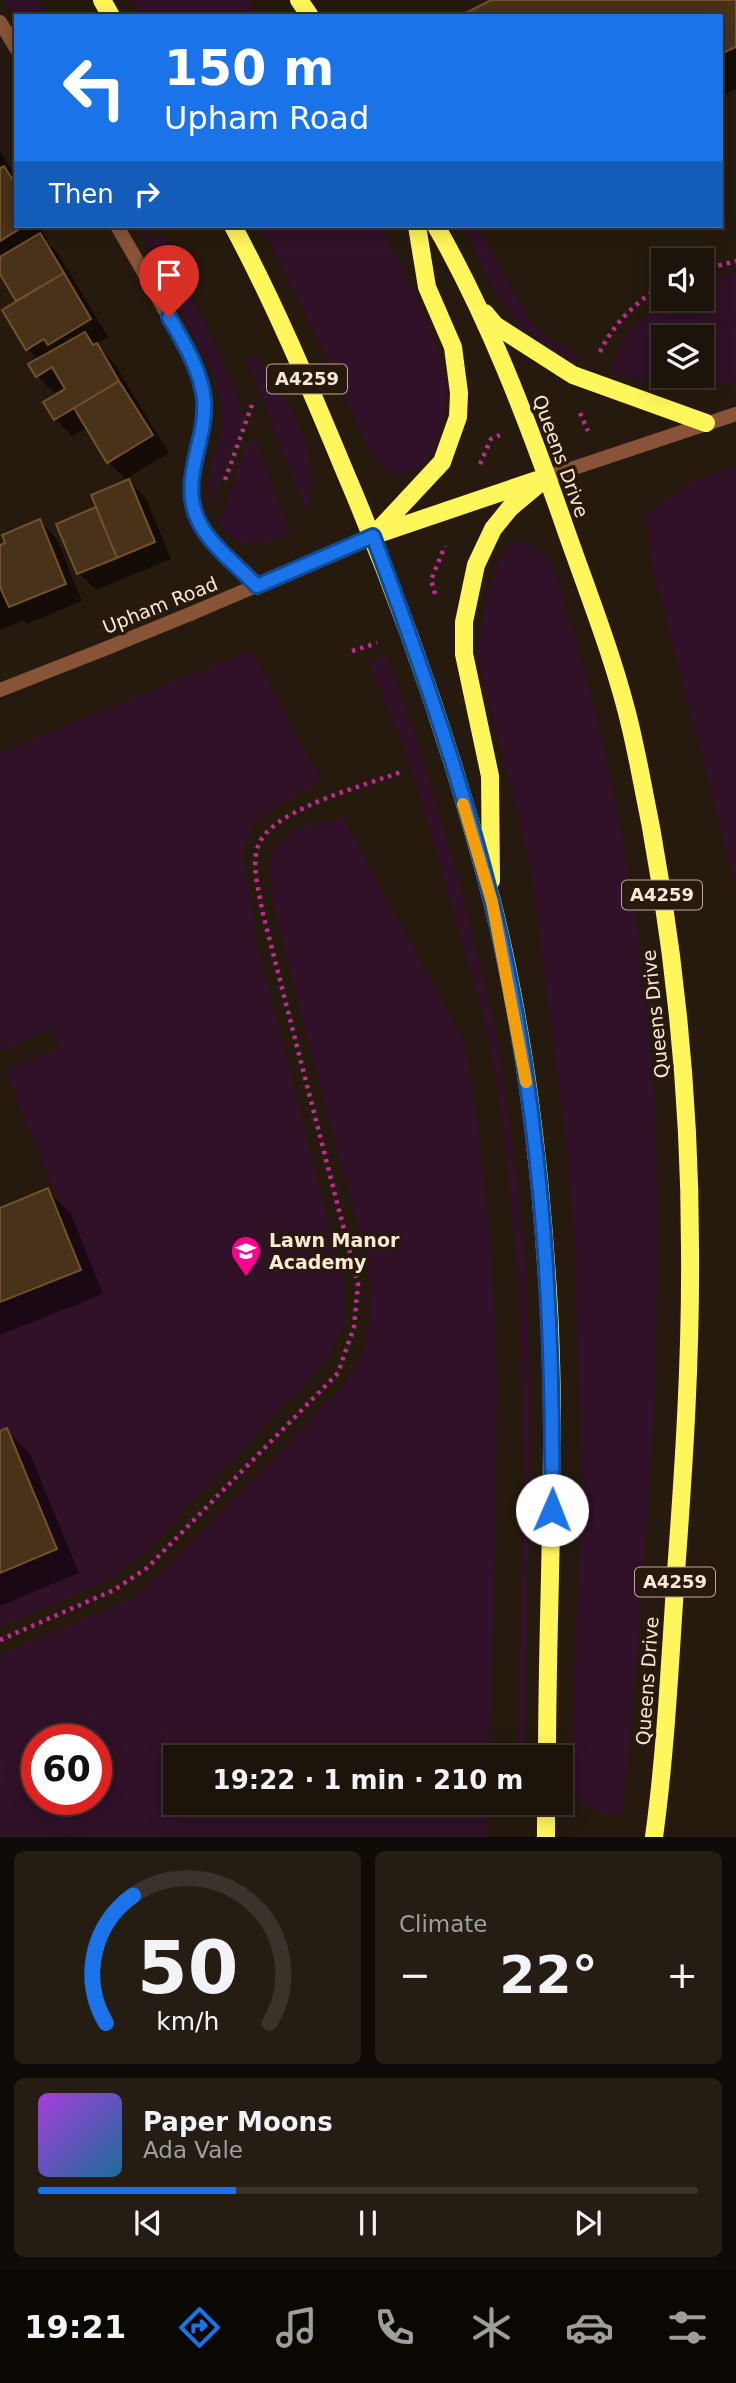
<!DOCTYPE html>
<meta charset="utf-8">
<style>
:root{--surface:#1c140a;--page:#251d13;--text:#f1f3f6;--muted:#a09e9c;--line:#3a332b;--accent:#1a73e8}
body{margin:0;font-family:"DejaVu Sans",sans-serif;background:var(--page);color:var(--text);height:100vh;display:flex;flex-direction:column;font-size:26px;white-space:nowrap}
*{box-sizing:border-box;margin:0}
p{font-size:23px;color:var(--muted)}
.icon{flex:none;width:38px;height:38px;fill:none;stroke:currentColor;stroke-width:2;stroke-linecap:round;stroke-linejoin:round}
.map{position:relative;height:1837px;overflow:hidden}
.details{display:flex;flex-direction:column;gap:14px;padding:14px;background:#0f0b06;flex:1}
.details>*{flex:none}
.hud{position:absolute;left:14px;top:14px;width:709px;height:214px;border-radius:0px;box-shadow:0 4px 18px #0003,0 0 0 2px var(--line);background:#1a73e8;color:#fff;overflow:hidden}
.controls{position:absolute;left:651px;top:248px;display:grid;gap:14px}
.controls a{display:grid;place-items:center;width:63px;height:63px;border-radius:0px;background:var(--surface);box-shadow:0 4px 18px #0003,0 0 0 2px var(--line);font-size:35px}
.speed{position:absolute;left:21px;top:1724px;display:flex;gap:14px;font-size:35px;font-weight:700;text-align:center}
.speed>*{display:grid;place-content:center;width:91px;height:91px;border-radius:50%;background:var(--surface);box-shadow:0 4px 18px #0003,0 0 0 2px var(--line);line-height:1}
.speed .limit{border:10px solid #d22;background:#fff;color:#111}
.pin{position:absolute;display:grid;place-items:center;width:60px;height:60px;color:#fff;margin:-72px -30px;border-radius:50% 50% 50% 0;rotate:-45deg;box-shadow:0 0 7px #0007}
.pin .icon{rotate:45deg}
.me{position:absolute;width:77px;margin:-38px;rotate:1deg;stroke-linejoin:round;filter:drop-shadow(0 0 5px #0008)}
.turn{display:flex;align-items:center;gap:24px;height:147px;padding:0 35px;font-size:32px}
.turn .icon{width:91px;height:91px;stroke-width:2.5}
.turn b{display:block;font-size:49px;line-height:60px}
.then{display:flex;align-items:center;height:66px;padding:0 35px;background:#0003;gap:14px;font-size:26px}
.big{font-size:52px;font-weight:700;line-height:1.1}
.details .tile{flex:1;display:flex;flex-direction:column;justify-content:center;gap:10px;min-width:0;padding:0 24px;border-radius:10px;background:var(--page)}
.details .dial{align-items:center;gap:0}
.dial svg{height:182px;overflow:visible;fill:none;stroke:var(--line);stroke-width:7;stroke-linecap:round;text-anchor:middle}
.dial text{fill:var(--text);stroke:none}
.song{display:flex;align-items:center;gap:21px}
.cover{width:84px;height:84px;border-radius:10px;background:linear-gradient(135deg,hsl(280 70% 55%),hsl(200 70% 35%))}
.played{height:7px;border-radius:4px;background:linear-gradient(90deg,var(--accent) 30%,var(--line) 30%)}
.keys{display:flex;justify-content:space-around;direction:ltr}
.heat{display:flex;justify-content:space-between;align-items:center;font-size:38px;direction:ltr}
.details .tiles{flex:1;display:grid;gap:14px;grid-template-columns:1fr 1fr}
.tile:last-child{grid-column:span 2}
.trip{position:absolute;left:163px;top:1745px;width:410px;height:70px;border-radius:0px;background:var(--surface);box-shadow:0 4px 18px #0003,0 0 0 2px var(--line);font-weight:700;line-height:70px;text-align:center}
.tab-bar{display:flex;height:112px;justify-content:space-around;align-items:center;background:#0b0804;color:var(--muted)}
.tab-bar .icon{width:49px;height:49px}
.tab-bar .active{color:var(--accent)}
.tab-bar b{font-size:32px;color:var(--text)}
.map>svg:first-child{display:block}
</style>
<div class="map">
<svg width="736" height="1837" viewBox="0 0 736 1837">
<rect width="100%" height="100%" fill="#261a0e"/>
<path fill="#311128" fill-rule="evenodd" d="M4 0H38L48 16H16V21Z
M131 0H250L257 16H142Z
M137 226H144L151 240 163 234 233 385 244 420 211 507C200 468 226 443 222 407 219 379 201 351 189 327 172 293 155 259 137 226Z
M261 226H380C403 264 441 340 446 384 448 403 441 441 429 456 411 483 385 477 370 452L317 337Z
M464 226H477L527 317 543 334 582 359 580 363C552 350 525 332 506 308 488 284 477 253 464 226Z
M736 272V381C694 389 649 386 609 372L627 334 663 299H702V281ZM663 338H702V376H663Z
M254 354C290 406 322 444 308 510L304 507 247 358Z
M256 441 290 534C264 546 236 549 219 524L246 444Z
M736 466V887L652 566 646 515 688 484Z
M525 542 539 549 551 562C621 771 657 997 658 1217 659 1416 641 1615 623 1813L617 1817C594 1811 577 1807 571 1781L582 1482 575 1247 565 1135 532 879 518 814 483 681 478 644 489 585 503 552 509 545Z
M251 650 322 782 284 801 254 821 243 852 257 942 344 1282V1326L325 1362 151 1546 112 1579 0 1627V1573L7 1428 0 1431V1302L85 1267 5 1070 60 1047 52 1029 0 1051V753Z
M387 656 420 749 458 876 496 1031 517 1178 526 1266 531 1419 524 1757H517L524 1505 523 1424 518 1272 500 1106 485 1022 417 787 402 742 368 662Z
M343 818 464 1042 475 1102 490 1237 498 1387 490 1757H175V1802L489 1803 488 1837H0V1655L131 1599 154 1580 344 1386C351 1374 359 1360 364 1347 375 1313 370 1279 363 1245 337 1149 310 1053 287 956 280 928 264 885 272 856 280 826 317 824 343 818ZM37 1740H96V1799H37Z"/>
<path fill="#0007" d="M495 0H736V89L721 96V16Z
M0 151 16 177V226H44L40 228 48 239 45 240 57 252 108 337 96 344 114 363 169 453 126 479 146 498 171 559 96 590 79 573 98 508 128 481 108 462 88 428 72 436 55 419 68 390 66 386 54 393 37 376 39 360 28 349 4 310 18 302 0 271Z
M40 521 57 539 82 601 27 624 24 620 0 630V547Z
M47 1190 71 1214 103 1294 0 1335V1209Z
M6 1430 30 1454 79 1573 0 1606V1432Z"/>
<path fill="#48321a" stroke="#75512b" stroke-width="2" d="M491 0H736V47L721 54V16H460Z
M4 166 16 185V226H24L0 241V168Z
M40 233 64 273 16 301 0 274V257Z
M64 273 91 319 48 345 44 339 26 350 2 310Z
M85 332 93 345 97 343 119 381 54 420 43 402 65 389 52 367 36 377 28 364Z
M119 381 153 435 107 463 74 408Z
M129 479 155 542 117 558 91 495Z
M96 507 117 558 77 574 56 524Z
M40 519 66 584 9 607 0 587V545L5 543 2 535Z
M48 1188 81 1270 0 1302V1208Z
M7 1428 57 1549 0 1573V1431Z"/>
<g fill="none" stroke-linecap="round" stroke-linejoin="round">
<path stroke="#bc2b96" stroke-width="4.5" stroke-dasharray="3.5 5" stroke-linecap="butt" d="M702 270 736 261
M600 352C613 324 637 301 663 285
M580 413 588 431
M480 464 491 439 500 435
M225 480 252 405
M435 594 431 580 445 546
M352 651 377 643
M0 1640 114 1590 147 1568 338 1373 354 1327 358 1284 262 910C259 889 249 860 261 840 279 808 366 785 401 772"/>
<path stroke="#875438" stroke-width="14" d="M102 650 190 614"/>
<path stroke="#875438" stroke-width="14" d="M0 22 16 48
M117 226C132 252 147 278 162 305 178 334 197 364 203 397 207 416 199 437 195 455 180 520 214 543 257 586
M547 477 736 414
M190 614 373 536
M0 690 102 650"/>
<path stroke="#fff65b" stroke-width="18" d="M102 0 111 16
M299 0 310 16
M233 226C277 308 312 393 348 479 406 616 455 758 492 901 521 1016 538 1145 546 1263 559 1428 547 1592 547 1757
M436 226C488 317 526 417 561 516 585 586 614 656 631 729 669 899 690 1074 690 1248 691 1356 684 1464 676 1572 670 1660 666 1749 654 1837
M485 313 495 325 573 375 706 423
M378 534 537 480
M373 536 442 462 458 417 459 393 453 347 427 287 417 226
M491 881 490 776 464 654V622L476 565 493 529 510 508 547 477
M546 1837V1802"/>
</g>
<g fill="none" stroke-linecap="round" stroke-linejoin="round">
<g stroke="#114b97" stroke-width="18">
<path id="route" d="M169 317C183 341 202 372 204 401 207 442 178 481 199 522 211 546 238 566 257 586L373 536C418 656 461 778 492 902 541 1100 554 1307 552 1510"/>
</g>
<use href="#route" stroke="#1a73e8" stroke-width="12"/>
<path stroke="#f59e0b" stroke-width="12" d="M463 804 492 902 526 1082"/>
</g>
<defs>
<g id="school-pin" transform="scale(1.575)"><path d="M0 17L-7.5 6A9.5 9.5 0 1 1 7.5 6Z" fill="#ff0093" stroke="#261a0e"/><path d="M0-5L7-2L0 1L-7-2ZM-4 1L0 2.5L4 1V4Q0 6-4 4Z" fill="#fff"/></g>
</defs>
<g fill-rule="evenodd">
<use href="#school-pin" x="246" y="1251"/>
</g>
<g text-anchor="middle" stroke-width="7" stroke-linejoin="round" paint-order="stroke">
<g fill="#261a0e" stroke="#bea999" stroke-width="2">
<rect x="267" y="364.5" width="80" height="29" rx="5"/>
<rect x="622" y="880.5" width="80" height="29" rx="5"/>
<rect x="635" y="1567.5" width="80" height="29" rx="5"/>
</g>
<g font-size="18" font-weight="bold" fill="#ffe6d4">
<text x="307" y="385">A4259</text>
<text x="662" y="901">A4259</text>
<text x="675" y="1588">A4259</text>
</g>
<g font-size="19" fill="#ffe6d4" stroke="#261a0e">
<text transform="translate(561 456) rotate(70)" y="7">Queens Drive</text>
<text transform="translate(160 605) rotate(-22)" y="7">Upham Road</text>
<text transform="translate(655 1014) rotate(-96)" y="7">Queens Drive</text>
<text transform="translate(647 1681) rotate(-86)" y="7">Queens Drive</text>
</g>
<g font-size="19" font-weight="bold" fill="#ffe6d4" stroke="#261a0e" text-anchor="start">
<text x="269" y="1247">Lawn Manor<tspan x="269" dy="22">Academy</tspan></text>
</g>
</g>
</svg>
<div class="controls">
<a><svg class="icon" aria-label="sound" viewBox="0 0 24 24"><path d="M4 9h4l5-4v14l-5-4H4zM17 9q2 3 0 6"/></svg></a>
<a><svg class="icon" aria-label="layers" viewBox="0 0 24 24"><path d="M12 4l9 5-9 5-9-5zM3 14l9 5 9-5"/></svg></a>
</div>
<div class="speed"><div class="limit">60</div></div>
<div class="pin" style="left:169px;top:317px;background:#d93025"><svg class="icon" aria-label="arrive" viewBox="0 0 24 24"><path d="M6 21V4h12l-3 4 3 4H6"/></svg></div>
<svg class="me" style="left:552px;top:1510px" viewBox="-20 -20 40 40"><circle r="19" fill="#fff"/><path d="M0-13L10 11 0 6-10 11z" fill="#1a73e8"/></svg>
<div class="trip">19:22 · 1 min · 210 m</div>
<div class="hud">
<div class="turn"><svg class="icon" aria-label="left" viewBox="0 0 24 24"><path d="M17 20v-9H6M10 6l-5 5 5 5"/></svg><div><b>150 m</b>Upham Road</div></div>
<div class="then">Then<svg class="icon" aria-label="right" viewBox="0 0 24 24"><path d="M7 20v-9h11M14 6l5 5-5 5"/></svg></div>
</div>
</div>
<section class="details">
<div class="tiles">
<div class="tile dial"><svg viewBox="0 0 100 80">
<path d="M14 69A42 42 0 1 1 86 69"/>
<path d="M14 69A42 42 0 0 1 26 13" stroke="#1a73e8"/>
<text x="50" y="56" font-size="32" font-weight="700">50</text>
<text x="50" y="72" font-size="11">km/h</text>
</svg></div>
<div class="tile"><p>Climate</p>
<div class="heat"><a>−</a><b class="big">22°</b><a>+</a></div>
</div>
<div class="tile">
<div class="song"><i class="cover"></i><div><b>Paper Moons</b><p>Ada Vale</p></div></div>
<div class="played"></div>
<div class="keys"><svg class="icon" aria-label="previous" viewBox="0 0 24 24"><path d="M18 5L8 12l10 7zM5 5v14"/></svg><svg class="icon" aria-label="pause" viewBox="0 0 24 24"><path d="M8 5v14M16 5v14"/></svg><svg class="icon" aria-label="next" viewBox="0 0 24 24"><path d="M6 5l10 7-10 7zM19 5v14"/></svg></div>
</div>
</div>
</section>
<nav class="tab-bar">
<b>19:21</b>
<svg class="icon active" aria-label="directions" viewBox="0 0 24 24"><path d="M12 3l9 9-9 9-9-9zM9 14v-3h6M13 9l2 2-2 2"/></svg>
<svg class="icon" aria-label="music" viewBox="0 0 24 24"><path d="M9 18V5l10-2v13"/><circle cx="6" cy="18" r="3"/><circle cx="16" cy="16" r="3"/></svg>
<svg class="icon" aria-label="phone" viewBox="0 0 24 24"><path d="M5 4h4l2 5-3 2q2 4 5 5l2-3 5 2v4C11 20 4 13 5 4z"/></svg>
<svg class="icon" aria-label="climate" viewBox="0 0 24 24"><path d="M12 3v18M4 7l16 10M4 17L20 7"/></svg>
<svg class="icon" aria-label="car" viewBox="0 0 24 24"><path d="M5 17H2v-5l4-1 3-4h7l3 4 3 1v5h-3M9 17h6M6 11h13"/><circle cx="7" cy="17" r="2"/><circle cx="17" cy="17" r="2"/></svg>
<svg class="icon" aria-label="filters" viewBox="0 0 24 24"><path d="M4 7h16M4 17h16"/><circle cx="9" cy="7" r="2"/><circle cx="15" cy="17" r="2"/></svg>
</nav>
